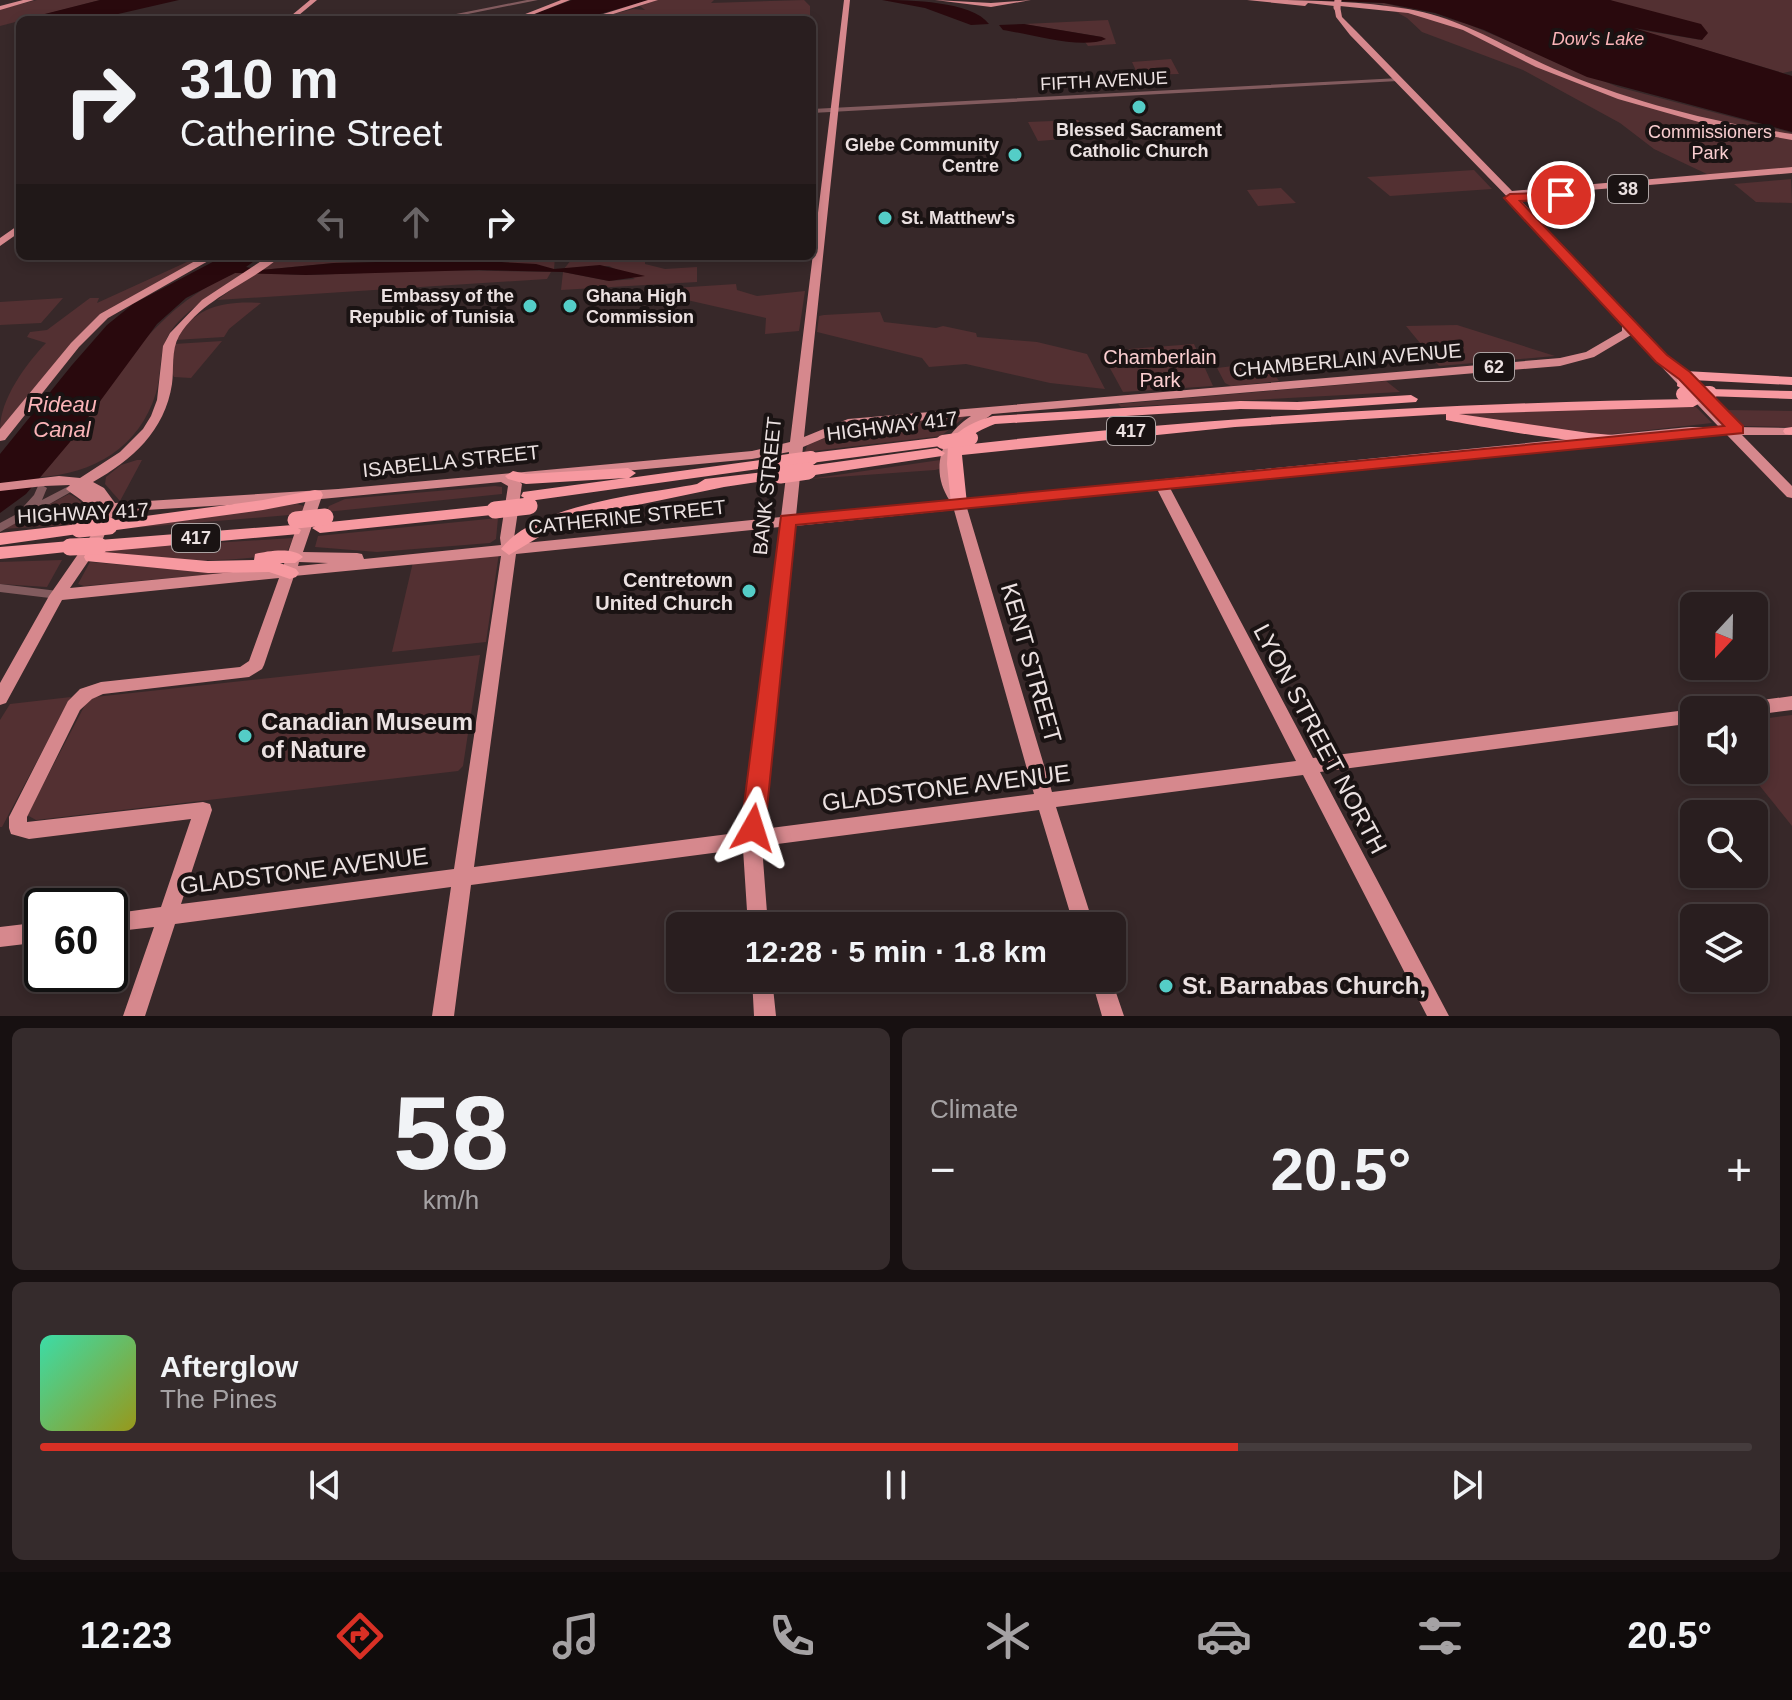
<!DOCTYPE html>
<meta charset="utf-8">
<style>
:root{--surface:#291e1f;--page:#352b2c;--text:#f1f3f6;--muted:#a5a2a4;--line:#453c3d;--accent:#d93025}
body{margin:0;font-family:Helvetica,sans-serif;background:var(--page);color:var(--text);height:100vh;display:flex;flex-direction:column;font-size:30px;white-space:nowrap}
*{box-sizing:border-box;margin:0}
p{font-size:26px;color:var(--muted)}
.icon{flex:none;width:44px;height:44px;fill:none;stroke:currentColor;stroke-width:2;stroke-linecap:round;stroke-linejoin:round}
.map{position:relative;height:1016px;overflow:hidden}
.details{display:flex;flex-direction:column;gap:12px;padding:12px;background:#171011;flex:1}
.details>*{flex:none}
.hud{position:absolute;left:16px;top:16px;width:800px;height:244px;border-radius:12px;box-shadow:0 4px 12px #0003,0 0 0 2px var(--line);background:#291e1f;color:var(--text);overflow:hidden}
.needle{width:52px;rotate:202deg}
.controls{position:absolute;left:1680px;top:592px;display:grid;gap:16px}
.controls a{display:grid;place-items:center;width:88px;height:88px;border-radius:12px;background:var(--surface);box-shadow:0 4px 12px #0003,0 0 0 2px var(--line);font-size:40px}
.speed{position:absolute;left:24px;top:888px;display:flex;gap:16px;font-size:40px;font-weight:700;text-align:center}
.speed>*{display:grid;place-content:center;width:104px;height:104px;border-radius:50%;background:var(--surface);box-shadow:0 4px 12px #0003,0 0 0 2px var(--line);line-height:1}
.speed .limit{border:4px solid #111;border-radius:12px;background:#fff;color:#111}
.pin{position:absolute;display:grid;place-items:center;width:68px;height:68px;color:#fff;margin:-34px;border:4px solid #fff;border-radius:50%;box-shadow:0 2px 8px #0007}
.me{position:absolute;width:88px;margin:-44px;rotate:6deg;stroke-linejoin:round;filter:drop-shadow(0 0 6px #0008)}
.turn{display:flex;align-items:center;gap:28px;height:168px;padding:0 32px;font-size:36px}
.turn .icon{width:104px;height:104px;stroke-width:2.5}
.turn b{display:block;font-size:56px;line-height:68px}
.lanes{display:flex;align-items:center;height:76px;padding:0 32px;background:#0003;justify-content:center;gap:40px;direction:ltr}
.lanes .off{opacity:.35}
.big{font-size:60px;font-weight:700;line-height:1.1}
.details .card{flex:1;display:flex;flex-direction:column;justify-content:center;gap:12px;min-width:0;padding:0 28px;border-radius:12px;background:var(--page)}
.details .dial{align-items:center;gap:0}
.dial b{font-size:104px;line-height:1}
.song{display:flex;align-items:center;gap:24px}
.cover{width:96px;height:96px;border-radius:12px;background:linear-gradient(135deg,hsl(160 70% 55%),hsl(60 70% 35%))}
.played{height:8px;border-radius:4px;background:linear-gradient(90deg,var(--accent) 70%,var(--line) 70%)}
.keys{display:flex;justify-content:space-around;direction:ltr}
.heat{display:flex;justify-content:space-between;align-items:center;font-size:44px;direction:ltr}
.details .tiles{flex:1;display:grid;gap:12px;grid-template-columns:1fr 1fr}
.card:last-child{grid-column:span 2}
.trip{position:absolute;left:666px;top:912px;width:460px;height:80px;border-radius:12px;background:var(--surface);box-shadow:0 4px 12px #0003,0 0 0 2px var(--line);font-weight:700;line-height:80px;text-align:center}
.tabs{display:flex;height:128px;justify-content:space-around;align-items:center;background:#100c0c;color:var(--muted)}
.tabs .icon{width:56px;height:56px}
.tabs .active{color:var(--accent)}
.tabs b{font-size:36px;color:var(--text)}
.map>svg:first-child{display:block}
</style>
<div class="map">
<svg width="1792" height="1016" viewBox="0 0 1792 1016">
<rect width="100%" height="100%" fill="#372829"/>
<path fill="#533032" d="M37 0H100L0 26V9Z
M657 0H714L711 3 804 0 810 6V17L591 20 633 9 645 10 640 6Z
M1610 0H1792V71L1783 73 1635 29 1701 40Z
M1384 3 1465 23 1618 87 1792 133V167L1709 175 1654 149 1620 123 1523 70 1422 32 1407 18 1382 4H1352Z
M1108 20 1116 44 1088 46 1085 42 1102 41V37L1024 24Z
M1171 59 1179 74 1138 75 1132 62Z
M1078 120 1090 137 1038 141 1028 122Z
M1474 170 1492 189 1390 196 1367 177Z
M1791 179 1792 203 1756 202 1734 184Z
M1281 188 1296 203 1258 206 1247 190Z
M200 256H207L102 314 0 429C0 399 26 364 46 343L27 337 30 332 47 330 90 298H99L97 303Z
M280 256H318L317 261 555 257 554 269 451 260 334 263 261 270Z
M645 256V264L665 269 697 267V282L561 290 563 272 609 281 635 279 609 266 564 269 571 260Z
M448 270 551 272 547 279 217 300 254 273 306 275Z
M235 273H246C221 290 185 308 169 334 158 353 162 374 156 393 139 448 93 474 40 477 106 403 139 313 235 273Z
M736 284 737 290 757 296 805 291 799 331 765 334 766 318 643 290Z
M63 298 41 323 0 325V302Z
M261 303 229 329 224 337 175 340C196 306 223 301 261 303Z
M880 312 884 322 936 328 943 326 976 333 977 337 1037 342 1087 354 1105 389 1050 383 966 364 929 367 922 358 817 332 819 316 824 315Z
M1457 325 1555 356 1439 366 1406 326Z
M222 341 191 378 174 377 171 371 174 344Z
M1194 344 1213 386 1123 392 1106 361 1134 359 1129 349Z
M1266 362 1279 381 1231 386 1225 383 1217 368Z
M1386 381 1400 392 1121 407 1118 404Z
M1696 407 1712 423 1586 437 1442 415 1439 411Z
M1724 410 1792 411V427L1744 426Z
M966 416 941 436 805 452 808 443 857 426Z
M137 460H142L120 501 105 484 106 477 121 465Z
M940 460 939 469 935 470 809 479Z
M495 486 502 487V494L326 512 329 506 345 499Z
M69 494C80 499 85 505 88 517L83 524 2 529Z
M297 504 304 506 301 514 132 528Z
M498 518 496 539 490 543 377 552 315 547 318 536Z
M293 538 287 552C229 565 162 560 103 554L102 550Z
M499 553 486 642 392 652 413 562Z
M62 560 47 587 0 584V562Z
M90 562 183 570H256L84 586 78 584Z
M480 655 463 766 458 771 36 820 27 815 86 703 95 697Z
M71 697 2 827H0V720L10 704Z
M1792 715V826L1747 770H1754V720Z"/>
<path fill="#29090d" d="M100 0H179L92 20H21Z
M572 0H649L579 20H518Z
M882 0C909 0 972 1 989 24L971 25 925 8Z
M1316 0H1610L1701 24 1708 33 1702 40 1634 28 1792 76V132L1587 77 1484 30 1435 13 1384 3Z
M1024 24 1102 37 1106 39C1082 50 1030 34 1003 30L999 25Z
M224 256H261L246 267 261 270 334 263 465 260 536 264 554 269 600 265 645 276 609 281 563 272 479 270 306 275 235 273 186 298 157 324 70 442 26 494 0 513V454L72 365 107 325 133 304Z"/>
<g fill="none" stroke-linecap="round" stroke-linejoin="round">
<path fill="#825b5e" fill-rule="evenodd" d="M527 0H538L438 20H426Z
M1400 78V80L1398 81 812 113V109Z
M42 485 47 488 42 500 67 487 71 486 76 489 0 532V523L26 509 24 506 34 495 38 486Z
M0 584 58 591 62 592 64 595 62 598 58 599 0 592Z"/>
<path fill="#d6888d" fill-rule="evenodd" d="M23 0H34L0 10V6Z
M310 0H317L293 20H286Z
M561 0H570L519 20H510Z
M648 0H658L594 20H584Z
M844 0H850L804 437 848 419 1560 358 1586 352 1622 331V324L1521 211 1350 35 1336 17 1334 6 1308 3 1305 6 1247 0C1299 0 1353 0 1408 9 1464 18 1512 52 1564 73 1638 104 1714 122 1792 134V140L1706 124 1618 99 1536 67 1463 30 1408 13 1340 6 1342 17 1356 31 1512 191 1792 167V173L1517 196 1627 317 1631 318 1633 323 1672 366 1734 427 1792 428V434L1790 435H1742L1792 486V498L1787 497 1727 435H1689L1170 488 1313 758 1694 709 1696 710H1694V723L1320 772 1449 1016H1427L1303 775 1056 807 1094 926H1074L1039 810 762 846 768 926H748L743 849 471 885 454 1016H432L451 887 175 924 145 1016H123L154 927 110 932V914L161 907 191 819 29 839 11 834 9 828V817L68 701 80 689 101 682 240 667 249 661 279 578 62 600 6 703 0 705V683L49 596 92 534 84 533 82 530C95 503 84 503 66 489L70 485 44 486 0 491V483L59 476 80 478 120 452 143 429 151 416 157 400 163 346 170 333 202 300 269 256H281C250 284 202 298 179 336 171 350 174 369 172 384 165 431 132 460 93 482L104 488 115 503 338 489 752 451 790 442ZM1631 335 1719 427H1689L963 499C949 479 948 452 965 433 973 425 984 421 992 414L1560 366 1594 357ZM971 416C941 435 929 470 950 501L796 516 803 447 850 427ZM789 452 781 517 515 544 514 538 522 484 519 481 752 459ZM501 482 508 486 500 538 501 545 364 559 362 554 357 553 303 552 321 499ZM1157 489 1296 761 1052 792 967 508ZM306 500 283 567 70 588 102 541 114 512ZM954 510 1034 794 763 829 795 526ZM780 527 744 832 474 867 516 554ZM501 556 454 869 181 904 212 810 210 804 203 802 27 822V817L80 710 92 699 103 694 249 677 262 669 264 665 294 576ZM299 562 328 563 298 566Z
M935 0 991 3 1031 0 991 7Z
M20 224V232L0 246V238Z
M204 256H217L108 318 79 347 5 440 0 441V429L71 343 100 314Z
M1792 696V710L1754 715V710H1732L1734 705 1740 703Z
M42 922V942L0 947V927Z
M752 978H772L776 1016H754Z
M1091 978H1111L1124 1016H1102Z"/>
<path fill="#f799a0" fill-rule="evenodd" d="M1685 371 1792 377V385L1692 380 1689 389 1684 390 1677 386 1678 375Z
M1710 389 1792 391V399L1705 396 1703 393 1705 390Z
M1411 395 1418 399 1416 402 1299 410 1240 409 995 424C983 429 971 433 963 445 1206 417 1449 403 1693 399L1700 403 1693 407 1459 414 1589 433 1624 436 1626 439C1611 452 1479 426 1451 421L1446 420V414L1235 427 962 455 967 504 959 509 951 504 947 464 948 445 811 463 803 458 811 453 943 437 950 441C961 427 976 421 993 416L1240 401 1297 402Z
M1792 427V435L1785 434 1783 431 1785 428Z
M937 448 945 453 942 456 808 476 800 471 808 466Z
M782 457 790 462 787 465 529 501 521 496 523 492 626 478 526 484 508 479 505 476 513 471 526 474 628 468 636 473 629 478Z
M780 470 788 475 785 478 724 487 585 516 559 525 509 555 501 549C534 504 645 494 697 484L705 479Z
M315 490 321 491 323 495 321 499 263 510 109 531 101 526 109 521 263 500Z
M495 505 501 506 503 510 501 514 320 533 312 528 320 523Z
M79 524 85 525 87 529 85 533 0 545V533Z
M293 525 301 530 299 534 99 552 91 546 99 540Z
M70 541 76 543 78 547 76 551 0 559V547Z
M92 551 208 561 254 560 255 554C269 551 293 547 303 557L295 563H280L296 569 299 573 296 577 290 579 269 572 208 573 86 561 84 557 86 553Z"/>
<path stroke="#d6888d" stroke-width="7" d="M1337 7 1338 0"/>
<path stroke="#f799a0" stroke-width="14" d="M1683 394 1710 393
M943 442 971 438
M782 462 811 458"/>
<path stroke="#f799a0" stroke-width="17" d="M780 475 808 471
M495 510 529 506
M296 520 325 517
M79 529 109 526
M70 547 99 546"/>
</g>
<path fill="#d93025" stroke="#8d1f18" stroke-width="2" d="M1565 192V198L1561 199 1520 201 1667 355 1690 372 1743 426V433L796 525 765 828 762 835 753 839 745 835 741 828 781 516 1724 426 1679 379 1656 362 1504 198 1510 194Z"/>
<g fill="#54cdc7" stroke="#1a1313" stroke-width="3">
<circle cx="1139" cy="107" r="8"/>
<circle cx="1015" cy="155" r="8"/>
<circle cx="885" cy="218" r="8"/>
<circle cx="530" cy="306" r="8"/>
<circle cx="570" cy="306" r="8"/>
<circle cx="749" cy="591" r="8"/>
<circle cx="245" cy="736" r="8"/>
<circle cx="1166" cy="986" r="8"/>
</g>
<g text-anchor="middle" stroke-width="8" stroke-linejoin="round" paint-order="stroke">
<g font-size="18" font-style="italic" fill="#fbb4b8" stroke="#1a1313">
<text x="1598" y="45">Dow's Lake</text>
</g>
<g font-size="18" fill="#ebe1e1" stroke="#1a1313">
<text transform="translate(1104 81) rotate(-3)" y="6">FIFTH AVENUE</text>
</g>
<g font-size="18" font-weight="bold" fill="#ebe1e1" stroke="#1a1313" text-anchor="end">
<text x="1139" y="136" text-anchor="middle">Blessed Sacrament<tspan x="1139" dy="21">Catholic Church</tspan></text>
<text x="999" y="151">Glebe Community<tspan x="999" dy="21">Centre</tspan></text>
<text x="901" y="224" text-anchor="start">St. Matthew's</text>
<text x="514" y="302">Embassy of the<tspan x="514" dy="21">Republic of Tunisia</tspan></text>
<text x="586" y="302" text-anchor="start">Ghana High<tspan x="586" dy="21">Commission</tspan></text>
</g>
<g font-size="18" fill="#faced0" stroke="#1a1313">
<text x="1710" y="138">Commissioners<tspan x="1710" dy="21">Park</tspan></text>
</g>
<g fill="#1a1313" stroke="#aca3a3" stroke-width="2">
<rect x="1608" y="175" width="40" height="28" rx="6"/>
<rect x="1474" y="353" width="40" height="28" rx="6"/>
<rect x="1107" y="417" width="48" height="28" rx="6"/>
<rect x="172" y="524" width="48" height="28" rx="6"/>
</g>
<g font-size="18" font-weight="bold" fill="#ebe1e1">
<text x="1628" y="195">38</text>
<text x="1494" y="373">62</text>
<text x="1131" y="437">417</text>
<text x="196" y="544">417</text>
</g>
<g font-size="20" fill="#faced0" stroke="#1a1313">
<text x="1160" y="364">Chamberlain<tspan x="1160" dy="23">Park</tspan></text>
</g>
<g font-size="20" fill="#ebe1e1" stroke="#1a1313">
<text transform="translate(1347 360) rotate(-5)" y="7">CHAMBERLAIN AVENUE</text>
<text transform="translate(892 426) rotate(-7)" y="7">HIGHWAY 417</text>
<text transform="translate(451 461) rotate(-6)" y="7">ISABELLA STREET</text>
<text transform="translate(767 486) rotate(-84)" y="7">BANK STREET</text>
<text transform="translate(83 513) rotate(-3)" y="7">HIGHWAY 417</text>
<text transform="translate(627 517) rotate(-6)" y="7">CATHERINE STREET</text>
</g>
<g font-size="20" font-weight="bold" fill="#ebe1e1" stroke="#1a1313" text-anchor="end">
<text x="733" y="587">Centretown<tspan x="733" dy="23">United Church</tspan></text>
</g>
<g font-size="22" font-style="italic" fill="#fbb4b8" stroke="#1a1313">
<text x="62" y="412">Rideau<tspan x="62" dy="25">Canal</tspan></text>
</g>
<g font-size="24" fill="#ebe1e1" stroke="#1a1313">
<text transform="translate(1031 663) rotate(74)" y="8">KENT STREET</text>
<text transform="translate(1320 739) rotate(62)" y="8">LYON STREET NORTH</text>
<text transform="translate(946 788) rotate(-7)" y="8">GLADSTONE AVENUE</text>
<text transform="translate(304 871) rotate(-7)" y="8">GLADSTONE AVENUE</text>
</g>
<g font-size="24" font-weight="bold" fill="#ebe1e1" stroke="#1a1313" text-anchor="start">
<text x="261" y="730">Canadian Museum<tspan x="261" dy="28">of Nature</tspan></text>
<text x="1182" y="994">St. Barnabas Church,</text>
</g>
</g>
</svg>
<div class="controls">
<a><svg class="needle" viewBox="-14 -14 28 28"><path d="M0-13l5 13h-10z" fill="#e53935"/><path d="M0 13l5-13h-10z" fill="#a5a2a4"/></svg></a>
<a><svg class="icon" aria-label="sound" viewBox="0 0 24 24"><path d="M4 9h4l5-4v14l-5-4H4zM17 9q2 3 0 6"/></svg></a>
<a><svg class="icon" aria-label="search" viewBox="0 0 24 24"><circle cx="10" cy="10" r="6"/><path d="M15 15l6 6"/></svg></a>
<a><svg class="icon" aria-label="layers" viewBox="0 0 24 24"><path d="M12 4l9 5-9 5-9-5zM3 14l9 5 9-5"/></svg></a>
</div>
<div class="speed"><div class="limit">60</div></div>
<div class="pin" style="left:1561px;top:195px;background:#d93025"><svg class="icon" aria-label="arrive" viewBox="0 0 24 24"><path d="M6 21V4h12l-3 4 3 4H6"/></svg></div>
<svg class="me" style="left:753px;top:828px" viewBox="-20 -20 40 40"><path d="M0-17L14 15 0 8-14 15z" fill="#d93025" stroke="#fff" stroke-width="4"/></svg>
<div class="trip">12:28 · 5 min · 1.8 km</div>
<div class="hud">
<div class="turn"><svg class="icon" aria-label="right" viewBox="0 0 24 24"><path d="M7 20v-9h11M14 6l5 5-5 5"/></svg><div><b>310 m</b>Catherine Street</div></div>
<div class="lanes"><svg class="icon off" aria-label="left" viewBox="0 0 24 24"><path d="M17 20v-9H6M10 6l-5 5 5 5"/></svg><svg class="icon off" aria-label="ahead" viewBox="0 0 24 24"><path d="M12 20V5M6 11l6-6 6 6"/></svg><svg class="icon" aria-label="right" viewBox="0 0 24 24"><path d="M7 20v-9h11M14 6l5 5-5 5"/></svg></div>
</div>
</div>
<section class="details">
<div class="tiles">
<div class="card dial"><b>58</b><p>km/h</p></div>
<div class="card"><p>Climate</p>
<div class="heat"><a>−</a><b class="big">20.5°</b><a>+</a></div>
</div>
<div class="card">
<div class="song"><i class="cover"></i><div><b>Afterglow</b><p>The Pines</p></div></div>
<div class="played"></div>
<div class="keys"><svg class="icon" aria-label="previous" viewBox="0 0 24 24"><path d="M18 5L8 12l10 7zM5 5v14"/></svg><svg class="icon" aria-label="pause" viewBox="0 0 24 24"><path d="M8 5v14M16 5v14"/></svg><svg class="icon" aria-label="next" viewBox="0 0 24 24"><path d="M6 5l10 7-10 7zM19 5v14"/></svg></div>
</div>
</div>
</section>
<nav class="tabs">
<b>12:23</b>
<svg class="icon active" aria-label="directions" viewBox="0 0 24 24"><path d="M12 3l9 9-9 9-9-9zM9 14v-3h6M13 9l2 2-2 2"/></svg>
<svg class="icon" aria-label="music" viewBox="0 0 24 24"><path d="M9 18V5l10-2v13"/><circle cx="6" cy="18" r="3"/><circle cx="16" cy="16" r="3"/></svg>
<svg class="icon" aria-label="phone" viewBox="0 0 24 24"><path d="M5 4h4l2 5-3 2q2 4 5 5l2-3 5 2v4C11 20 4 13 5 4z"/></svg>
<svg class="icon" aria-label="climate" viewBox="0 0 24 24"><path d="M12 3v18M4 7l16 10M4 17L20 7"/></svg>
<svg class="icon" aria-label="car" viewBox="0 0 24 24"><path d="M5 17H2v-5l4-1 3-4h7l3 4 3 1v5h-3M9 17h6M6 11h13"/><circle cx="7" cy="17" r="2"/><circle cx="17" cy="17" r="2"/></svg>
<svg class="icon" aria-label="filters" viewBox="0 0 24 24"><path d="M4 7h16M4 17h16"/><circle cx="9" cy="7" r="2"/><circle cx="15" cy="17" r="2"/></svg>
<b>20.5°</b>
</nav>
